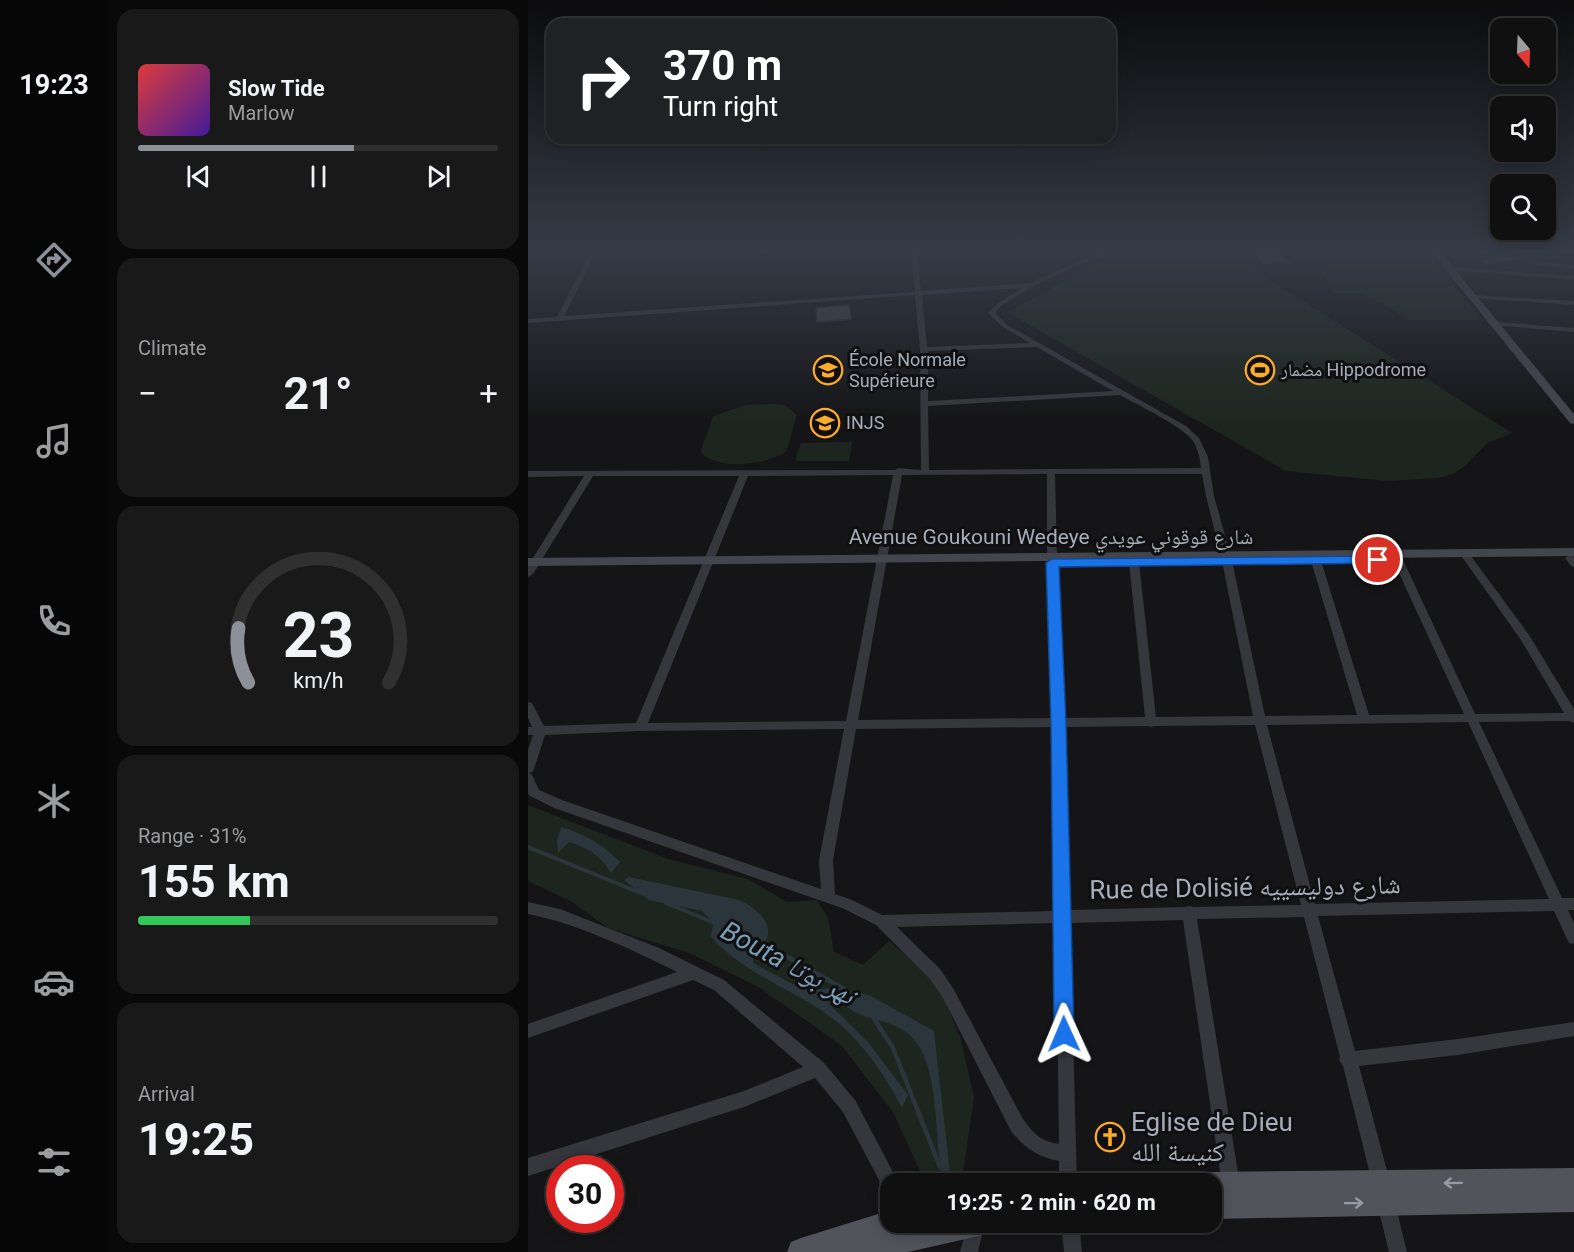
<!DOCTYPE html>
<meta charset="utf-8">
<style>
:root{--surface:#101011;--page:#19191a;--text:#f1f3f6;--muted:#9c9d9f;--line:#303031;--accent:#8c9099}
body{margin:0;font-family:Roboto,"Noto Naskh Arabic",sans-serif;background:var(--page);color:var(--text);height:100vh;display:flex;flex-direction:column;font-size:22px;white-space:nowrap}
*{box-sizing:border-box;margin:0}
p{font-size:20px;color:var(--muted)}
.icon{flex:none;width:33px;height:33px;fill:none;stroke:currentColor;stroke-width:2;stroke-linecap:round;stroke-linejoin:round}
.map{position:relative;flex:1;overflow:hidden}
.details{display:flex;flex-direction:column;gap:9px;padding:9px;background:#090909;width:420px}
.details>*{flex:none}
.guide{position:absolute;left:18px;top:18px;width:570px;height:126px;border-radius:18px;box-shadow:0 3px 15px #0003,0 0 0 2px var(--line);background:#202124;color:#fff;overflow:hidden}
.needle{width:39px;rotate:161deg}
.fabs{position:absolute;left:962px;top:18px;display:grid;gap:12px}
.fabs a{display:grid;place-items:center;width:66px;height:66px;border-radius:12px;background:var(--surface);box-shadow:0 3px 15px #0003,0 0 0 2px var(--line);font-size:30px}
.speed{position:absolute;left:18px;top:1155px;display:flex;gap:12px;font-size:30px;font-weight:700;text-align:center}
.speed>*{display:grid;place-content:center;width:78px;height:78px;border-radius:50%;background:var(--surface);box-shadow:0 3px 15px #0003,0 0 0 2px var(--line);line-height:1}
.speed .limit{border:9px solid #d22;background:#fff;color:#111}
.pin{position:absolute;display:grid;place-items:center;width:51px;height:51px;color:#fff;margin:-26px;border:3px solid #fff;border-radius:50%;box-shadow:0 2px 6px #0007}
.me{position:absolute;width:66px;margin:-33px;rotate:359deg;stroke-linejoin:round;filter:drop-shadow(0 0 4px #0008)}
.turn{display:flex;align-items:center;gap:21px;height:126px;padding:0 18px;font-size:27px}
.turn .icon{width:78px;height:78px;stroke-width:2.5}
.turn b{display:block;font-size:42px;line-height:51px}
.big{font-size:45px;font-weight:700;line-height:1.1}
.details .card{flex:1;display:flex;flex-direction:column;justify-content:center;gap:9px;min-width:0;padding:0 21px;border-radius:18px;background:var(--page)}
.details .dial{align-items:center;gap:0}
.dial svg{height:156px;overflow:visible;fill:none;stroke:var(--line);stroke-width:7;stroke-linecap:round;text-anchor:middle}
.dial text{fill:var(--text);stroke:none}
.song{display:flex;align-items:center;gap:18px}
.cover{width:72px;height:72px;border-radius:9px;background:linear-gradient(135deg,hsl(0 70% 55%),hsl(260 70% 35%))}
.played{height:6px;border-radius:3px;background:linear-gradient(90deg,var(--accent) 60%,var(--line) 60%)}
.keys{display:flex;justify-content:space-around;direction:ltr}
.heat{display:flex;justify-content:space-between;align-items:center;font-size:33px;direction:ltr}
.charge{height:9px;border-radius:4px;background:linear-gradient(90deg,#34c759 31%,var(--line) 0)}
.trip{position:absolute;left:352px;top:1173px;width:342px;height:60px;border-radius:18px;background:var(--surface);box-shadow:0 3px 15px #0003,0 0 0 2px var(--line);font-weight:700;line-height:60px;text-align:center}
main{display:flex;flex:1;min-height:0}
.tab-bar{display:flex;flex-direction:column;width:108px;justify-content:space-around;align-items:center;background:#060607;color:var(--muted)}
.tab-bar .icon{width:42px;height:42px}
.tab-bar .on{color:var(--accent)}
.tab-bar b{font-size:27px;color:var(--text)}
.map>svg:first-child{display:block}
</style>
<main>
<nav class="tab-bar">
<b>19:23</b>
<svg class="icon on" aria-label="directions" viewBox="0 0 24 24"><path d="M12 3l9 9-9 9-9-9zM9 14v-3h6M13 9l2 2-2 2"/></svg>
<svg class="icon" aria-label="music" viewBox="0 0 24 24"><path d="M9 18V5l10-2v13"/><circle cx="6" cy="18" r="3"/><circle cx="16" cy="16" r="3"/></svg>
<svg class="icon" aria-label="phone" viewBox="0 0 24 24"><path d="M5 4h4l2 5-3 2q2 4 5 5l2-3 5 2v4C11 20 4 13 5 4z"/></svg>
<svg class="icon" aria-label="climate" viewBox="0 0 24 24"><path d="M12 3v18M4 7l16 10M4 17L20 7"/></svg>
<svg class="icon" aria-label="car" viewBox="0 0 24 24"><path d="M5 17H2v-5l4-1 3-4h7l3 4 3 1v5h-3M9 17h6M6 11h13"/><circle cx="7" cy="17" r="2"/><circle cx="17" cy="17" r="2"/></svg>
<svg class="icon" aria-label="filters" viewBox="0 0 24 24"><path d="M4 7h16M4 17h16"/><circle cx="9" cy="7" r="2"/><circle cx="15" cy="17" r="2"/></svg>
</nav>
<section class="details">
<div class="card">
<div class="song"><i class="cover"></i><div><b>Slow Tide</b><p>Marlow</p></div></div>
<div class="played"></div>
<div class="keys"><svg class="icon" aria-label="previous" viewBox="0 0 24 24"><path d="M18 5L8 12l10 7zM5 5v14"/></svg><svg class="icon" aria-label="pause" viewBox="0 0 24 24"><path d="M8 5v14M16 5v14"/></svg><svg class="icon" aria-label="next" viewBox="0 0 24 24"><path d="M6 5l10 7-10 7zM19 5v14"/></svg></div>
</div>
<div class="card"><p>Climate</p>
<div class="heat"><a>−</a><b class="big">21°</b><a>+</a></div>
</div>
<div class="card dial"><svg viewBox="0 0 100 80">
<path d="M14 69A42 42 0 1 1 86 69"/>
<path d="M14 69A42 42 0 0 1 9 41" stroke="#8c9099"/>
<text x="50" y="56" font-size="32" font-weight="700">23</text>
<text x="50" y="72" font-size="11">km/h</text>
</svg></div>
<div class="card"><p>Range · 31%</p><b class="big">155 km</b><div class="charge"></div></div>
<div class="card"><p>Arrival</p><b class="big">19:25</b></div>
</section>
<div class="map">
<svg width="1046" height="1252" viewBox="0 0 1046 1252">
<rect width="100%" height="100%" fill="#151517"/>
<path fill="#1d261e" d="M596 249 703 251 745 282 984 433 959 443 938 465 925 474 911 478 859 481 758 471 479 312Z
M787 249H897L954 320H882L835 293H805L783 251Z
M246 404 257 405 269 415 258 452C236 465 196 470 175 455L173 450 185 416 218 405Z
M324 442 321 461H267L273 443Z
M0 805 140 859 220 879 259 902 289 900 300 918 306 952 335 965 361 941 402 976 413 990 433 1040 446 1097 434 1179 421 1183 397 1182 365 1112 314 1046 231 987 161 953 80 928 44 902 0 881Z"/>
<path fill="#2b353c" d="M33 827C55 833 77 846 92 862L83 873C72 855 62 849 41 842L30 853 29 840Z
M101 877 211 900C236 911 254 934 226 954L225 963 270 987 283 990 307 988 341 995 406 1031 422 1173 415 1181C405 1140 414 1065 382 1035 366 1022 349 1021 331 1014 324 1012 318 1005 312 1001L301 1004 340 1042 380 1095 374 1108C359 1078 335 1043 308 1021 268 989 218 976 183 937L185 922 174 911 121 900 96 880Z"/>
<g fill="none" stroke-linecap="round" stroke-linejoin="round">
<path stroke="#2b353c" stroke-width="4" d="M0 847 115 894
M138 903 187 923
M235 943 252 953"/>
<path stroke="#2b353c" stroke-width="4.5" d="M249 951 323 993
M345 1017 365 1048 412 1167
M415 1175 419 1184"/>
</g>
<path fill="#414348" stroke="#2f2f34" stroke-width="1.5" d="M732 250 750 252 764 263 735 264 728 252H733Z
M976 253 998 257 956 265 955 261Z
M321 305 323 319 289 322 288 308Z"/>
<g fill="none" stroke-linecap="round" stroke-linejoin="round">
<path fill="#36373d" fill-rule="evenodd" d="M64 249H70L36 316 387 292 383 249H389L393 291 502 283 577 249H585L502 288 473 306 467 313 479 325 658 426 671 438 680 457 686 496 703 557 702 559 704 561 737 716 829 715 783 561 788 558 793 561 841 715 936 714 865 560 870 557 875 560 947 714 1036 713 993 640 932 554 937 551 940 552 1001 635 1046 709V723L1041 721 951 722 1034 898H1046V910H1040L1046 923V944L1041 943 1026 911 790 916 827 1051 930 1039 1046 1022V1036L930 1055 831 1066 862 1182 859 1188 853 1191 847 1188 844 1182 815 1066 811 1060 812 1057 776 917 669 919 712 1185 709 1191 703 1194 697 1191 694 1185 655 920 542 923 549 1184H531V1161C509 1157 497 1148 483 1131L415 998 402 979 348 925 314 908 26 808 2 796 0 794V750L5 735H0V727H4L0 718V702L4 703 16 726 108 723 211 476H65L5 574 0 577V566L56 476 0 477V471L367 470 370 468 393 470 392 349 387 295 0 323V319L29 317ZM494 288 469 304 460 313 475 327 502 343 399 347 394 295ZM509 347 585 391 400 401V351ZM592 395C611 406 653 425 665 441 670 449 672 459 673 468L401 470 400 406ZM519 474V558L522 560 519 563 525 718 330 720 374 475ZM527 474H674L678 496 693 557 695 559 694 561 725 716 628 717 611 562 606 559 601 562 617 717 537 718 529 563 526 560 529 558ZM365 475 318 721 120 723 220 476ZM940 722 1021 899 787 904 739 725ZM727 725 773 905 665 907 661 906 657 907 542 910 537 727 619 726 623 727 627 726ZM525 727 528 911 354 915 324 900 307 894 305 860 328 729ZM316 729 291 860 293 889 34 800 11 790 4 775 1 773 4 772 6 769 17 735 112 731ZM528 923 531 1144C512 1141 506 1134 495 1119L425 988 412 969 369 927Z
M1009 262 1046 265V269L1007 265 1006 264Z
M921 267 1046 276V280L919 270 918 269Z
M945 295 1046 301V305L943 298 942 297Z
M967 322 1046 328V332L965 325V323Z
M1042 555 1046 557V567L1043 566 1037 558Z
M0 902 32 909 131 948 196 980 296 1063 327 1100 365 1172 369 1184H363V1211L357 1208 351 1180 315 1112 287 1078 216 1107 0 1176V1158L216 1091 275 1067 186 990 165 980 0 1038V1024L149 972C105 950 48 923 0 914Z
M858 1194 864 1197 867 1203 879 1252H861L849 1203 852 1197Z
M440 1222H454L456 1226 450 1252H432Z
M533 1222H551L554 1252H536Z"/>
<path fill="#44464d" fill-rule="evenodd" d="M901 249H910L1046 414V424L1042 423Z
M1046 548V556L0 566V558Z"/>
<path fill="#52545c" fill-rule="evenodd" d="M1018 249H1046V254Z
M1046 1168V1212L684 1219V1184H671L674 1176 684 1172Z
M363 1210V1222H465L461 1232 451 1236 380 1252H259L263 1242 273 1238Z"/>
</g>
<defs><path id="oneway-shaft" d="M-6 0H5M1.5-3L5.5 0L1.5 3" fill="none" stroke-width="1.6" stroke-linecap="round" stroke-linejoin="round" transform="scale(1.5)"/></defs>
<g stroke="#959ba6">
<use href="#oneway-shaft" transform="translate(925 1183) rotate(179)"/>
<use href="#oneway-shaft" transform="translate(826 1203) rotate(-1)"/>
</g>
<linearGradient id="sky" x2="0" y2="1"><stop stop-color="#0c0c0d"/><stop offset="0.59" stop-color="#353b47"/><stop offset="1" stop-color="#353b47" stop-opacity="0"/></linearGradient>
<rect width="1046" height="424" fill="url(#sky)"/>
<path fill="#1a73e8" stroke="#114b97" stroke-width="1.5" d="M850 556 854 557V563L531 567 538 723 546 1034 543 1041 536 1044 529 1041 526 1034 523 723 518 563 524 559Z"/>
<defs>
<g id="university-ring" transform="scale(1.5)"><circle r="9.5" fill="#101012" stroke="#fdac28" stroke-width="1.5"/><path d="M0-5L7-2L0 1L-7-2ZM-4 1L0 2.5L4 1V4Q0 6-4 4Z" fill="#fdac28"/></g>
<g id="stadium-ring" transform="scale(1.5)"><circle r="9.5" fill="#101012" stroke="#fdac28" stroke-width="1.5"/><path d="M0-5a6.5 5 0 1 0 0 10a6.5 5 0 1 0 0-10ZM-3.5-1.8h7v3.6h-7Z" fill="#fdac28"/></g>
<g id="school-ring" transform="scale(1.5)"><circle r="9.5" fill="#101012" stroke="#fdac28" stroke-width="1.5"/><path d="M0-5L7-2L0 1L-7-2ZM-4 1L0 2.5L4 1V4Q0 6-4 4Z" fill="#fdac28"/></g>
<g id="church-ring" transform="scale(1.5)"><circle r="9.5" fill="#101012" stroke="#fdac28" stroke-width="1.5"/><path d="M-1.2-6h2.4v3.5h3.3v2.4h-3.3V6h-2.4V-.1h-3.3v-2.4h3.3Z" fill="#fdac28"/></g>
</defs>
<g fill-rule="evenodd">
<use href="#university-ring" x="300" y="370"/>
<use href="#stadium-ring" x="732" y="370"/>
<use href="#school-ring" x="297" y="423"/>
<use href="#church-ring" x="582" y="1137"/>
</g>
<g text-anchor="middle" stroke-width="6" stroke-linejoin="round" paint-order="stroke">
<g font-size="18" fill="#a6adb8" stroke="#101012" text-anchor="start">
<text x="321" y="366">École Normale<tspan x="321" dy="21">Supérieure</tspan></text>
<text x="753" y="376">مضمار Hippodrome</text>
<text x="318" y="429">INJS</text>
</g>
<g font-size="21" fill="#a6adb8" stroke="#101012">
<text x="523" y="544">Avenue Goukouni Wedeye شارع قوقوني عويدي</text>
</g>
<g font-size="26" fill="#a6adb8" stroke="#101012">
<text transform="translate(717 887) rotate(-1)" y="9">Rue de Dolisié شارع دوليسييه</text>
</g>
<g font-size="26" fill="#a6adb8" stroke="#101012" text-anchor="start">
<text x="603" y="1131">Eglise de Dieu<tspan x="603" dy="30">كنيسة الله</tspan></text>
</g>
<g font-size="27" font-style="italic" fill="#7b9db6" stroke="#101012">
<text transform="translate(260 963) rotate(28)" y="9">Bouta نهر بوتا</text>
</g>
</g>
</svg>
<div class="fabs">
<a><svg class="needle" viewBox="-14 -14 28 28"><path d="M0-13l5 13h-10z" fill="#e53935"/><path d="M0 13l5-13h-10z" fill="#9c9d9f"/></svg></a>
<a><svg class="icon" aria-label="sound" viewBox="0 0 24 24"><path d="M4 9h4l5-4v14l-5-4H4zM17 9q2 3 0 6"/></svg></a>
<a><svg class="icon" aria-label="search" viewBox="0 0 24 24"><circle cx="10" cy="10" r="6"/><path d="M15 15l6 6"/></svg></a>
</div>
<div class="speed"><div class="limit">30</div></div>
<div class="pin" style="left:850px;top:560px;background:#d93025"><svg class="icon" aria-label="arrive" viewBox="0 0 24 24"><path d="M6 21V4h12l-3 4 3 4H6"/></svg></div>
<svg class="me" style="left:536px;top:1034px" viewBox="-20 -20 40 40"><path d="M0-17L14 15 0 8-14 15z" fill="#1a73e8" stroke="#fff" stroke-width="4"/></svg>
<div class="trip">19:25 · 2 min · 620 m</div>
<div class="guide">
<div class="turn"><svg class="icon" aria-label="right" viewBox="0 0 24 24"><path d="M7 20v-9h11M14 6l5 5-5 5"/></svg><div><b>370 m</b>Turn right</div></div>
</div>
</div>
</main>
